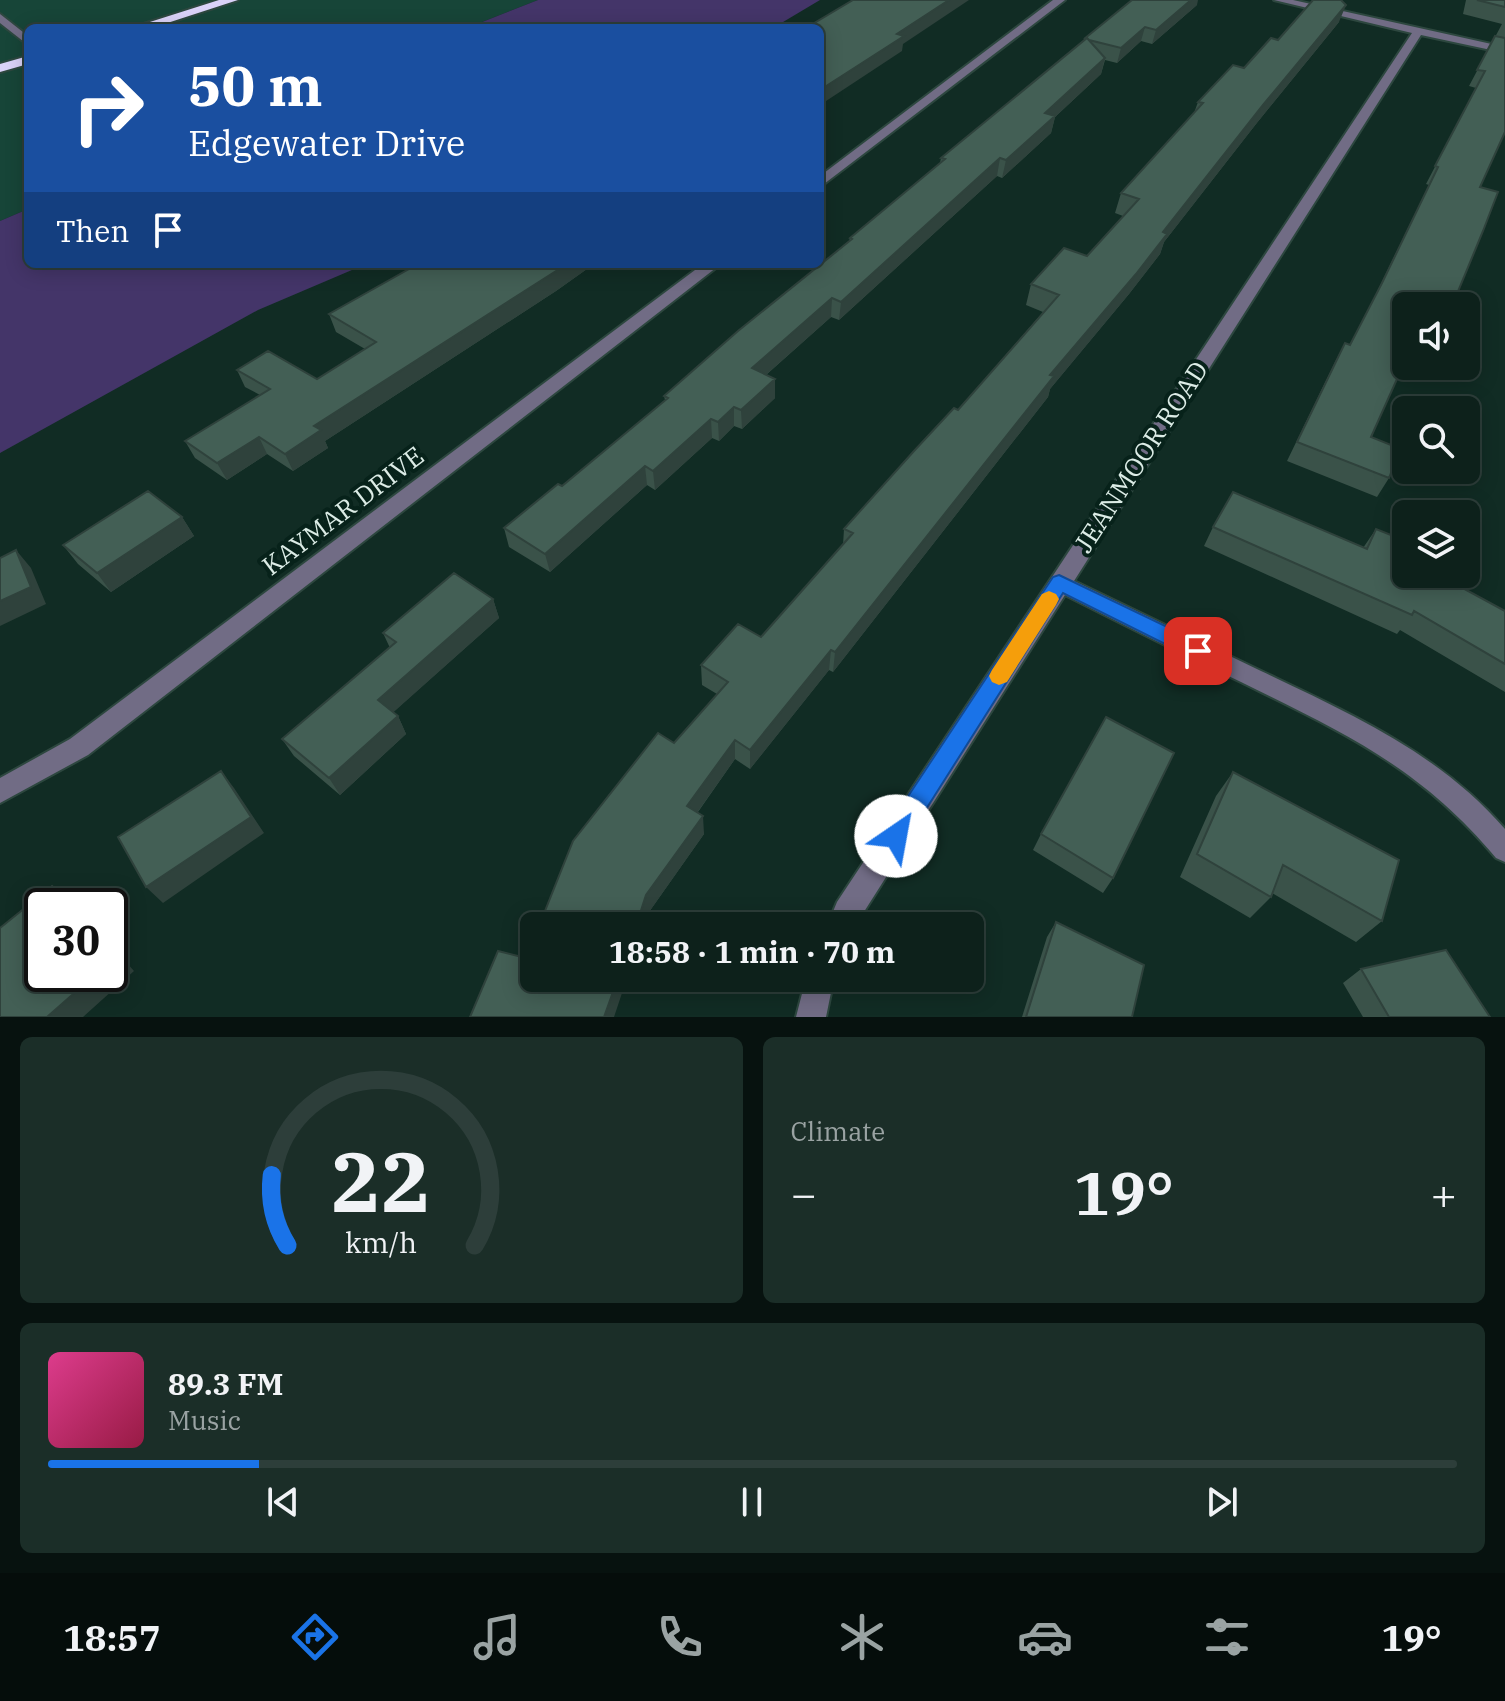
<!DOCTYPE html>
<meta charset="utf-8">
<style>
:root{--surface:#0d211b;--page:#1b2e28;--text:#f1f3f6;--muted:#9aa3a3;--line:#2d3e3a;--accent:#1a73e8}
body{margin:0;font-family:"IBM Plex Serif",serif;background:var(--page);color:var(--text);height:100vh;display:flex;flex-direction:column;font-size:30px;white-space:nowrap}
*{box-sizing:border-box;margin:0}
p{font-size:26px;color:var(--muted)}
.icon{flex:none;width:44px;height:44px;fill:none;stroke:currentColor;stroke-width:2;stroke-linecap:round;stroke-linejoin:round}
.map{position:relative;height:1017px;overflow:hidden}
.details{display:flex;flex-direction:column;gap:20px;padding:20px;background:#07120f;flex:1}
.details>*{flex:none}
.top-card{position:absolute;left:24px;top:24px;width:800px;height:244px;border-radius:12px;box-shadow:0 4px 20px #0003,0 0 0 2px var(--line);background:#1a4fa0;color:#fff;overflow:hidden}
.tools{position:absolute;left:1392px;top:292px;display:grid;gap:16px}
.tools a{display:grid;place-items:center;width:88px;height:88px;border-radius:12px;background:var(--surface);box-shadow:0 4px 20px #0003,0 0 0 2px var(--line);font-size:40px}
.speed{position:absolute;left:24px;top:888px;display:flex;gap:16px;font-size:40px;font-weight:700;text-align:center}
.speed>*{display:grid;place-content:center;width:104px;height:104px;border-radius:50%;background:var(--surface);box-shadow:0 4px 20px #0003,0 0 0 2px var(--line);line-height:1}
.speed .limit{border:4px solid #111;border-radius:12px;background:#fff;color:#111}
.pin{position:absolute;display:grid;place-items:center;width:68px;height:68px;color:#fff;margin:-34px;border-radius:16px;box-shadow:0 4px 12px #0006}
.me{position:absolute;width:88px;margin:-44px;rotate:33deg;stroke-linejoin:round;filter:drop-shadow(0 0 6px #0008)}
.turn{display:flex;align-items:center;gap:28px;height:168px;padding:0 32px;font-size:36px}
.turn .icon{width:104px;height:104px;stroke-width:2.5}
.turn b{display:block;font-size:56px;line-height:68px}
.then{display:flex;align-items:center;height:76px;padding:0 32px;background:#0003;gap:16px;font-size:30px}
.big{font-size:60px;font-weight:700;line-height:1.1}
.details .widget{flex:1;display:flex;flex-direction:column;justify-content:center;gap:12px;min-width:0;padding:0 28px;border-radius:12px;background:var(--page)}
.details .dial{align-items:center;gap:0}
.dial svg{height:208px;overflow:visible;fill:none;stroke:var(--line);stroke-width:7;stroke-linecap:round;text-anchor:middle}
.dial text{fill:var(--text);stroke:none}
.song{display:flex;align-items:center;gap:24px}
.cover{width:96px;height:96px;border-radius:12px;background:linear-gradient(135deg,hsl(330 70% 55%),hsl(340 70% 35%))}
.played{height:8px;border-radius:4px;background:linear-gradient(90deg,var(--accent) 15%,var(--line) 15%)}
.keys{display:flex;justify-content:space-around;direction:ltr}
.heat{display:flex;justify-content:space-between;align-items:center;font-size:44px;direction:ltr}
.details .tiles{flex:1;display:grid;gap:20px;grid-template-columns:1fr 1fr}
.widget:last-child{grid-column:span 2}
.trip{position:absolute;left:520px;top:912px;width:464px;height:80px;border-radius:12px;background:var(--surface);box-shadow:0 4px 20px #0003,0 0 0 2px var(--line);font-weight:700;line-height:80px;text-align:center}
.dock{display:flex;height:128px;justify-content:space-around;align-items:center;background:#050d0b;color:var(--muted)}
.dock .icon{width:56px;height:56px}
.dock .active{color:var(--accent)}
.dock b{font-size:36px;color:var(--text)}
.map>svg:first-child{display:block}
</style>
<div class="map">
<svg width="1505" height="1017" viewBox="0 0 1505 1017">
<rect width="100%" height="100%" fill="#112c24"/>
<path fill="#174538" d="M0 0H538L467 28H28V209L0 221Z"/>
<path fill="#443569" d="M538 0H820L773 28H467Z
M28 209V264H366L258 310 0 453V221Z"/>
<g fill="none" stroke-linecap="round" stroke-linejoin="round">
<g stroke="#2d473f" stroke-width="4">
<path id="minor" d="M1053 0H1065L820 187V176Z
M1274 0H1293L1505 47V53L1421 35 1074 581C1136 611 1199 641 1261 671 1351 714 1439 753 1505 829V862L1496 858C1420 767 1344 733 1241 682 1182 654 1123 624 1065 595L855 926H827L837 902 1412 33Z
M0 14 28 36V45L0 23Z
M703 264H721L88 755 0 803V778L70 739Z
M806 978H834L826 1017H796Z"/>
</g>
<g stroke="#2d473f" stroke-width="4">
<path id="highway" d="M219 0H238L152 28H131Z
M28 56V64L0 72V64Z"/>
</g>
<use href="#minor" fill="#716c85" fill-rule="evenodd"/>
<use href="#highway" fill="#dad2f8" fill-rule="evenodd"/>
</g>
<path fill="#3a5249" d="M1466 0H1505V132L1480 187 1452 306H1406V366H1418L1415 370 1403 366 1371 437 1389 478 1377 497 1287 461 1335 362 1345 343 1350 345 1372 302 1429 185 1426 184 1476 88 1469 86 1502 24 1463 14Z
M1197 5 1152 44 1141 41 1117 63 1105 60 1101 74 1055 117 1051 133 1002 178 997 176 839 320 831 317 766 375 775 398 742 429 734 426 719 441 712 438 655 490 647 485 550 572 509 547 504 528 562 486 665 400 664 396 849 241 850 238 940 163 941 158 1084 41V39Z
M1339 22 1256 124 1164 242 1160 254 1129 294 1050 389 1048 397 833 672 829 670 750 769 735 759 698 812 704 834 649 912 674 743 717 694 702 685 701 665 761 637 843 545 844 529 958 410 1043 312 1026 305 1031 284 1087 256 1123 216 1115 213 1121 193 1194 113 1198 102 1244 68 1278 40Z
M478 264H594L556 291 325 441 328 448 293 471 267 454 227 480 195 458 185 441 260 395 245 387 237 370 317 379 365 349 336 332 329 314 472 268Z
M182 517 194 536 111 592 78 564 63 545Z
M1213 527 1363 548 1376 529 1406 574 1505 611V692L1400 630 1397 634 1204 546Z
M493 599 499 618 393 712 398 716 406 734 340 795 294 756 282 739 390 648 383 633Z
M1233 772 1382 921 1356 942 1272 893 1271 897 1250 918 1180 877 1216 796Z
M1041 834 1113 878 1103 893 1033 850Z
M1056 922 1132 1017H1022L1047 937Z
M1361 969 1490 1017H1363L1343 983Z"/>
<path fill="#2f423c" d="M949 0H969L903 44 902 51 820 105V90L897 34Z
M1191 0H1198L1197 5 1152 44 1156 30Z
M1346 5 1339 22 1256 124 1164 242 1160 254 1129 294 1050 389 1048 397 833 672 835 652 1050 375 1263 105Z
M1145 27 1141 41 1117 63 1121 48Z
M1105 58 1101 74 1055 117 1051 133 1002 178 1006 160 1045 113Z
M1000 158 997 176 839 320 841 302Z
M567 264H594L556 291 325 441 328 448 293 471 285 454 314 426Z
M832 298 831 317 752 387V368Z
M775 379V398L742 429 741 410Z
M734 407V426L719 441 718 422Z
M711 419 712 438 655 490 653 471Z
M259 437 267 454 227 480 217 463Z
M645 466 647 485 550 572 545 554Z
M182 517 194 536 111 592 97 573Z
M16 550 31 568 46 604 0 626V601Z
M493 599 499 618 387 718 378 700Z
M831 650 829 670 750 769V750Z
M398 716 406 734 340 795 329 778Z
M735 740V759L689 824 687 806Z
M221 771 234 788 264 833 163 903 146 887Z
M703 816 704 834 649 912 645 926H636L646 895Z
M52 886 72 901 76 906H70Z
M110 944 134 971 83 1017H47L96 974H110Z
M618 978H627L614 1017H604Z"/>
<path fill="#435f55" stroke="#2f423c" stroke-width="2" d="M853 0H949L897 34 904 36 820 90V28H806Z
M1132 0H1191L1156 30 1145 27 1121 48 1089 40 1087 38 1084 39Z
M1313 0H1341L1346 5 1263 105 1163 232 1167 234 1136 274 1050 375 1054 376 835 652 831 650 750 750 735 740 687 806 703 816 646 895 636 926H539L573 841 658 733 674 743 728 682 701 665 738 624 761 637 853 533 844 529 914 451 954 408 958 410 1059 295 1031 284 1064 248 1087 256 1139 199 1121 193 1203 103 1198 102 1233 65 1244 68 1271 38 1278 40Z
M1477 0H1505V7Z
M1495 36 1505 38V132L1480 187 1498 192 1483 231 1452 306 1447 304 1446 306H1406V359L1371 437 1401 449 1389 478 1297 442 1345 343 1350 345 1382 283 1438 167 1435 166 1485 71 1477 70Z
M1087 38 1105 58 1045 113 1055 116 1006 160 1000 158 841 302 832 298 752 368 775 379 741 410 734 407 718 422 711 419 653 471 645 466 545 554 504 528 558 484 562 486 668 398 664 396 738 331 852 239 850 238 945 159 941 158Z
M418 264H465L472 268 478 264H567L314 426 321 430 285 454 259 437 217 463 185 441 270 389 237 370 268 351 317 379 376 342 329 314Z
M148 491 182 517 97 573 63 545Z
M1233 492 1367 549 1376 529 1406 541V574H1437L1505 611V664L1414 611 1412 615 1213 527Z
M16 550 31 587 0 601V558Z
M454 573 493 599 378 700 398 716 329 778 282 739 396 642 383 633Z
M1106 717 1174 753 1113 878 1041 834Z
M221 771 251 817 146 887 118 837Z
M1233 772 1399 860 1382 921 1283 865 1271 897 1197 854Z
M52 886 70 906H42V974H96L47 1017H0V928Z
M1056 922 1144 965 1132 1017H1026Z
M534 938V978H618L604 1017H470L498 951 526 958Z
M1446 950 1490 1017H1389L1361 969Z
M110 951 115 957 110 961Z"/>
<path fill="#1a73e8" stroke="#114b97" stroke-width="2" d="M1059 575 1205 645 1208 651 1205 657 1198 660 1191 657 1063 593 904 844 896 848 887 844 884 836 887 828 1053 577Z"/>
<path fill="#f59e0b" d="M1049 591 1056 594 1059 599 1056 605 1007 682 999 685 992 682 989 676 992 670 1042 594Z"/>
<g text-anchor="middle" stroke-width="8" stroke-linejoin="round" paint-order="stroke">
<g font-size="26" fill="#dcece6" stroke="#07221a">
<text transform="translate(1141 457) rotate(-57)" y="9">JEANMOOR ROAD</text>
<text transform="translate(343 511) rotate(-37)" y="9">KAYMAR DRIVE</text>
</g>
</g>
</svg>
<div class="tools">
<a><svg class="icon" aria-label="sound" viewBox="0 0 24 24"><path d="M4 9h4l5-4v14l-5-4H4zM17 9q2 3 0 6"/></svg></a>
<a><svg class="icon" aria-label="search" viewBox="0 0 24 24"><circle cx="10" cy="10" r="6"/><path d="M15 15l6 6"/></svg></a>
<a><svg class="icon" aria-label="layers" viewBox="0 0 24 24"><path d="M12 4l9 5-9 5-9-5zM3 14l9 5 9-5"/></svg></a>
</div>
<div class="speed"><div class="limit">30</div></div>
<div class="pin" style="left:1198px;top:651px;background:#d93025"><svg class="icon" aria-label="arrive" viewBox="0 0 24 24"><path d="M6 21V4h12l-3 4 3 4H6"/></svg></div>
<svg class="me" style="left:896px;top:836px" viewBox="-20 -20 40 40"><circle r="19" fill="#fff"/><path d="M0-13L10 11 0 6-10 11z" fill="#1a73e8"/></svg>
<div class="trip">18:58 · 1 min · 70 m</div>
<div class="top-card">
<div class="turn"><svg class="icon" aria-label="right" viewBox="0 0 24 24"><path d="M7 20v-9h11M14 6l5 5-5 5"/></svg><div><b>50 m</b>Edgewater Drive</div></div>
<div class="then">Then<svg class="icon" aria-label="arrive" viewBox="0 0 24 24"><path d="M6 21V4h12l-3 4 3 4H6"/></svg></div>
</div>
</div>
<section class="details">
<div class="tiles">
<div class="widget dial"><svg viewBox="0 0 100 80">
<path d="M14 69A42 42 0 1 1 86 69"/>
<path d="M14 69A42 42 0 0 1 8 42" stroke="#1a73e8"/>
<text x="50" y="56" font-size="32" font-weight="700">22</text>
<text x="50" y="72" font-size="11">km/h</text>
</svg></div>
<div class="widget"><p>Climate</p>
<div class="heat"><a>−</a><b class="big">19°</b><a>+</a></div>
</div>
<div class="widget">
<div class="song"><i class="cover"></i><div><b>89.3 FM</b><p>Music</p></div></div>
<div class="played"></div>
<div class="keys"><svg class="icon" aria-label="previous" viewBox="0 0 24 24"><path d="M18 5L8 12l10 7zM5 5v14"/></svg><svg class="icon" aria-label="pause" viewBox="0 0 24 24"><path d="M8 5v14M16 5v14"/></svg><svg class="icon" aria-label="next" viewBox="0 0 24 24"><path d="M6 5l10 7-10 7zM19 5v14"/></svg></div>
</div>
</div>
</section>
<nav class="dock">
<b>18:57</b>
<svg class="icon active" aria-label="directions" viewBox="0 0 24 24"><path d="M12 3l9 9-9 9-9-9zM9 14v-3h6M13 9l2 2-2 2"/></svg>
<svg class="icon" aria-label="music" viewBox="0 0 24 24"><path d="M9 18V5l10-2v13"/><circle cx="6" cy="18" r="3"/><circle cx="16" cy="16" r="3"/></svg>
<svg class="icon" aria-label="phone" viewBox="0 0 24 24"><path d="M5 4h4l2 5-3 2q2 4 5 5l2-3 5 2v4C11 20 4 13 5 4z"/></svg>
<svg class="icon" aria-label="climate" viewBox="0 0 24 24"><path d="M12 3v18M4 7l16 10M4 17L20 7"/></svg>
<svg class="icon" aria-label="car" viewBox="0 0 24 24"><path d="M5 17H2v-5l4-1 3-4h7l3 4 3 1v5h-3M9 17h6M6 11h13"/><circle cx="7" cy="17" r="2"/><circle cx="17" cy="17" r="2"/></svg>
<svg class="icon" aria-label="filters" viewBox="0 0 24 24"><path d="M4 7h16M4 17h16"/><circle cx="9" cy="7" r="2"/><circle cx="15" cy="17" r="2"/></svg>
<b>19°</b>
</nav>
